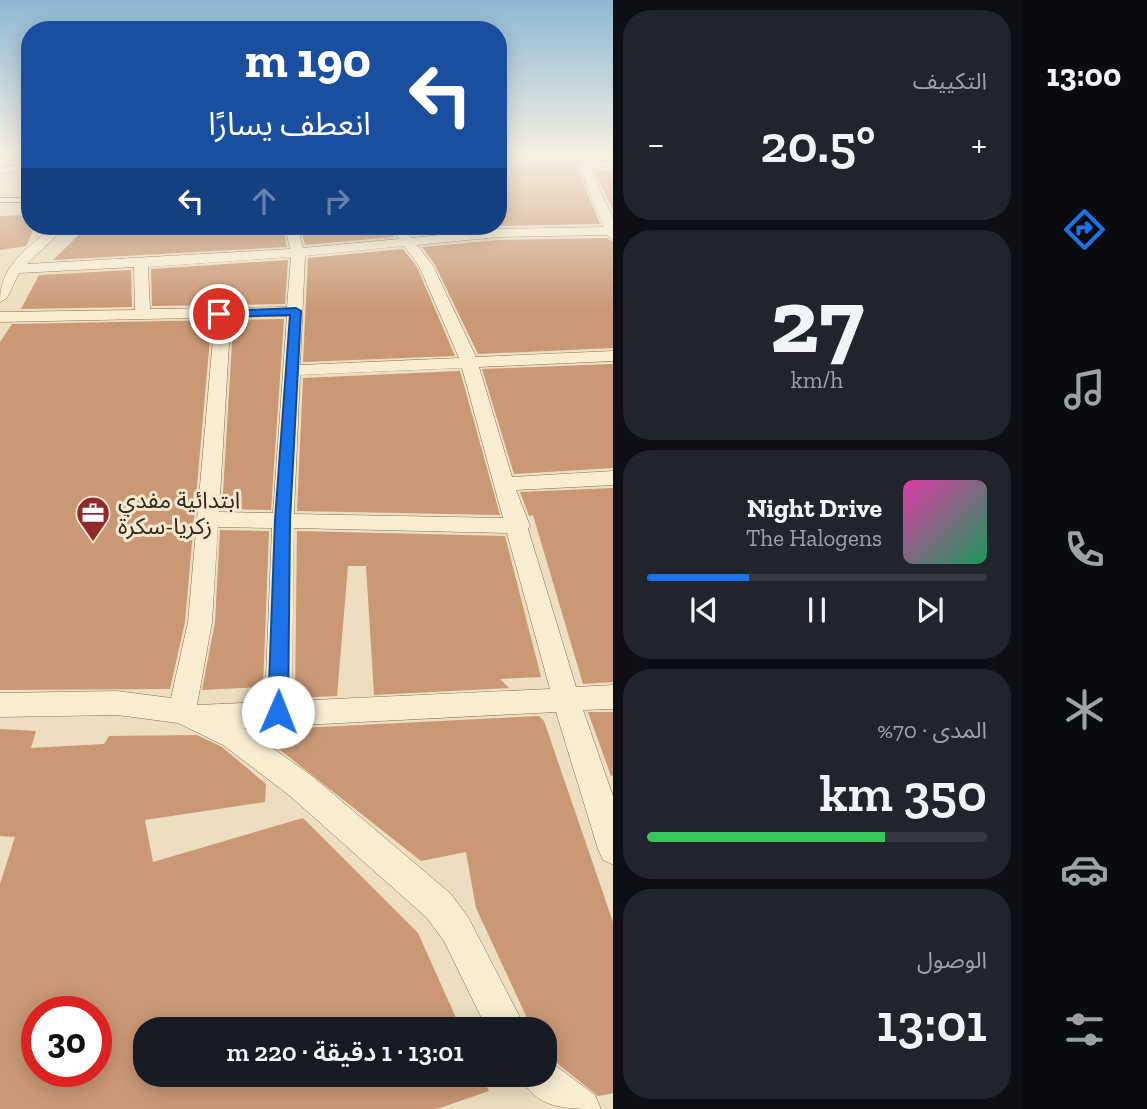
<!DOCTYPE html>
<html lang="ar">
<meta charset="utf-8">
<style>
:root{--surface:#171b24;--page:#20242c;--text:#f1f3f6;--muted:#9ea1a6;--line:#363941;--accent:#1a73e8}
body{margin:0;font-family:"Zilla Slab","Noto Sans Arabic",serif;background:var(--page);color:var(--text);direction:rtl;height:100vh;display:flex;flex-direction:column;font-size:26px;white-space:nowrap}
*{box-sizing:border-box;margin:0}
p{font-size:23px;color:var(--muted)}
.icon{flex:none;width:38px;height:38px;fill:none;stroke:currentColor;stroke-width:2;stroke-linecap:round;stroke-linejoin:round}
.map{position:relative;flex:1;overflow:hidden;direction:ltr}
.details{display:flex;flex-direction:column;gap:10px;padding:10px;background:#0d0f14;width:408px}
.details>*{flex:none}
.hud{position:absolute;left:21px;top:21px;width:486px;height:214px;border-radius:28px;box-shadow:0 4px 18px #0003;direction:rtl;background:#1a4fa0;color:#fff;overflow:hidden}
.speed{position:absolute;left:21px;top:996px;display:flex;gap:14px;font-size:35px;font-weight:700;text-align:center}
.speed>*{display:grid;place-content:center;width:91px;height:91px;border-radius:50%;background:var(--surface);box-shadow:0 4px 18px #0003;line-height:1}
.speed .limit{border:10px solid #d22;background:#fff;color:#111}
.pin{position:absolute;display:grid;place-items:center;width:60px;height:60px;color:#fff;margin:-30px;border:4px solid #fff;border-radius:50%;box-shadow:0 2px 7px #0007}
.me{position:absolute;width:77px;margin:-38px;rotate:1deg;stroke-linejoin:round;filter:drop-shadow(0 0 5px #0008)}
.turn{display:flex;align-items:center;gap:24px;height:147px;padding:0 21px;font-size:32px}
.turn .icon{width:91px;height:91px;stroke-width:2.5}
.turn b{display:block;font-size:49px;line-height:60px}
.lanes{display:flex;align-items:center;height:66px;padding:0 21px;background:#0003;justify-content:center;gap:35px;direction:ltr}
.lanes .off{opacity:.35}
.big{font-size:52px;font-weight:600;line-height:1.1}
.details .widget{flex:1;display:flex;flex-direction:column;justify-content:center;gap:10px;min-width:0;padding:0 24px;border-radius:28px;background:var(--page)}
.details .dial{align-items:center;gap:0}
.dial b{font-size:91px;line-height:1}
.song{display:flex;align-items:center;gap:21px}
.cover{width:84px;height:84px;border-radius:10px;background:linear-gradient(135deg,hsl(320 70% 55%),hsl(150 70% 35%))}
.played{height:7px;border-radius:4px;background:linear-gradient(90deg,var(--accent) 30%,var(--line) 30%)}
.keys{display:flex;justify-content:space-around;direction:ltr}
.heat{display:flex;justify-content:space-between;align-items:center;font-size:38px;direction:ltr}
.charge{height:10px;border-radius:5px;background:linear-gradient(90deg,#34c759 70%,var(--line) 0)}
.trip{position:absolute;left:133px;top:1017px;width:424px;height:70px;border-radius:28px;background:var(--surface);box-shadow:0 4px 18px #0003;font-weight:600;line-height:70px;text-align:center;direction:rtl}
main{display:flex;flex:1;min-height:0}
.tab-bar{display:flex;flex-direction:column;width:126px;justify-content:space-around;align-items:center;background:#090b0e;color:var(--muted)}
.tab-bar .icon{width:49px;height:49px}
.tab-bar .active{color:var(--accent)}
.tab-bar b{font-size:32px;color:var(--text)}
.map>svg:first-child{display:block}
</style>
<main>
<nav class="tab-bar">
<b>13:00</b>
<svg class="icon active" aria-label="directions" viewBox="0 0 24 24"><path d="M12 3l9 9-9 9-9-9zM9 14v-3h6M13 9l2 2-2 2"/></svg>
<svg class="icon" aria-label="music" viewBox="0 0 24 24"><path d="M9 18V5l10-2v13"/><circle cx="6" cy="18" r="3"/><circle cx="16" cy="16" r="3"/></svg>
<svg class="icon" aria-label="phone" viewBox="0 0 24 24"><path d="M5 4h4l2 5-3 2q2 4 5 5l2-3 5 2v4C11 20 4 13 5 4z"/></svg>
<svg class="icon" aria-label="climate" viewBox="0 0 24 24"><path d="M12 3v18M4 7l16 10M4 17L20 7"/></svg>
<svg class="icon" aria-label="car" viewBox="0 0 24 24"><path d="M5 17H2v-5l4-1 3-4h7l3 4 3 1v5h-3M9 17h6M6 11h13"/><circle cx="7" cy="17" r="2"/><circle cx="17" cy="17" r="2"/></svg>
<svg class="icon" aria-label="filters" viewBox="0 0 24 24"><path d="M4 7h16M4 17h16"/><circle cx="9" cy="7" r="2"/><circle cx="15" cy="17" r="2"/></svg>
</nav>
<section class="details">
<div class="widget"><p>التكييف</p>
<div class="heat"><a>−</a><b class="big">20.5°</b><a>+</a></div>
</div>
<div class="widget dial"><b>27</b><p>km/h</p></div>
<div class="widget">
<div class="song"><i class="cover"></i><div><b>Night Drive</b><p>The Halogens</p></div></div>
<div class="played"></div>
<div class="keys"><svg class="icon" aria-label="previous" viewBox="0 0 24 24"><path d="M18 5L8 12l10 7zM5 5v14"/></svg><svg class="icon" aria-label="pause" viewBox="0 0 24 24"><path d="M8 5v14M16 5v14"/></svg><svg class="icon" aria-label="next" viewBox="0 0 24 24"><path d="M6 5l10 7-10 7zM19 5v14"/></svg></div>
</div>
<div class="widget"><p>المدى · 70%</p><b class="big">350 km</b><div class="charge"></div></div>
<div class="widget"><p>الوصول</p><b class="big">13:01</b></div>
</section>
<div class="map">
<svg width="614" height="1109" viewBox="0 0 614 1109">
<rect width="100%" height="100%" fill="#ecdebe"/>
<path fill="#ca9875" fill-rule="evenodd" d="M499 155H572L600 224 498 226 412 235 405 226H499Z
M614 169V212L594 171Z
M30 215V226H35L26 246 0 250V216Z
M88 226H283L287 247 53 260Z
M300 226H387L394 237 305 245Z
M606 238 614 242V348L478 354 435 265 422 247 498 240Z
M403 249 417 267 455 356 303 362 308 258Z
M288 260 285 304 152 306 151 269Z
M131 270 132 307 21 309 39 275Z
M284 319 271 510 222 509 233 327 224 320Z
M220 320 211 327 185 622 170 689 0 690V342L12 324Z
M614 364V468L514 474 482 369Z
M460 371 500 515 297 511 303 378Z
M614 488V682L583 684 533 515 529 516 520 492Z
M220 530 269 531 263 687 202 690 215 622Z
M297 531 505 536 541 677 500 679 509 688 374 695 366 566H348L337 696 295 698Z
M588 712H614V775L611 776Z
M539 716 544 721 614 925V1093L598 1096 558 1064 544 1044V1029H534L527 1018 476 908 466 852 421 861 279 749 280 729Z
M0 729 36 731 31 748 104 744 109 736 197 735 222 747 266 784 265 802 145 820 153 862 303 818 418 933 461 1029H145V1074H481L489 1091 437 1109H0V884L15 837 0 836ZM37 1012H96V1071H37Z"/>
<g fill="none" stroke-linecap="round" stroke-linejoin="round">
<g stroke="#846f57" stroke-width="2">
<path id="service" d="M0 198H30V202H0Z"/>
</g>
<g stroke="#846f57" stroke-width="1">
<path id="minor" d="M574 155H584L588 162 614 160V166L590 169 614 220V240L607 235 498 237 417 245 433 266 476 357 614 351V361L479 367 512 477 614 471V485L516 490 530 526 528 529 576 687 614 685V709L583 710 614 799V865L603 860 598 849 556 712 244 728 312 776 451 894 468 917 526 1029H487L444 941 427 918 290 796 223 745 178 723 117 715 0 717V693L117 691 171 698 188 622 214 327 222 322 230 327 219 512 273 513 287 316 0 322V312L135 310 134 267 19 273 7 298 0 302C0 264 27 250 53 226H66L27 264 290 249 285 226H297L303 248 399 239 390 226H402L411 238 498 229 604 227ZM404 246 419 266 459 358 300 365 305 256ZM291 257 287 307 150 309 148 267ZM462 368 503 518 294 514 300 375ZM218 527 272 528 265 702 197 705 212 622ZM294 528 507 533 550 689 292 701Z
M30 165V171L0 173V167Z
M544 1057 595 1095 601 1109C564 1109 535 1109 519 1074H544Z"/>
</g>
<use href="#service" fill="#f8ecd1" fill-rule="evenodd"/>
<use href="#minor" fill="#f8ecd1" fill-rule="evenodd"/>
</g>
<linearGradient id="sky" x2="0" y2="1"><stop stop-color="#8cb8d4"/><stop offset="0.5" stop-color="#f6f0e2"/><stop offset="1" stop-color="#f6f0e2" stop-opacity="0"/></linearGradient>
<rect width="614" height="311" fill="url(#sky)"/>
<path fill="#1a73e8" stroke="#114b97" stroke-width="2" d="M296 308 301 311 290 520 288 712 285 718 278 720 271 718 268 712 275 520 290 315 219 317 214 314 219 311Z"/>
<defs>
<g id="office-pin" transform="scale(1.75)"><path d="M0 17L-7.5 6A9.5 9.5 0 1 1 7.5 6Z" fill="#92292a" stroke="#f4e9ce"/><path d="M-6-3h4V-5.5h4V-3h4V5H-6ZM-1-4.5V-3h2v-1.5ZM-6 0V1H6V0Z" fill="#fff"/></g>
</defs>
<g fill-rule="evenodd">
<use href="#office-pin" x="93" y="513"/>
</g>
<g text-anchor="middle" stroke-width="6" stroke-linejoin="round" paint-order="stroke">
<g font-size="23" fill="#34271c" stroke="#f4e9ce" text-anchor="start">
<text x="118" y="508">ابتدائية مفدي<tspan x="118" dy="26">زكريا-سكرة</tspan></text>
</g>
</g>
</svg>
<div class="speed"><div class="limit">30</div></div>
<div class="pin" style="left:219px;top:314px;background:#d93025"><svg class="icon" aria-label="arrive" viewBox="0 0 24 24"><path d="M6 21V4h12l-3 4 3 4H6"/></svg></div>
<svg class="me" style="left:278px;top:712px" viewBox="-20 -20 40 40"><circle r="19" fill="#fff"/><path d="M0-13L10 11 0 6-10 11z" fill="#1a73e8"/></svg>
<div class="trip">13:01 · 1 دقيقة · 220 m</div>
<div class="hud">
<div class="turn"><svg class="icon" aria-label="left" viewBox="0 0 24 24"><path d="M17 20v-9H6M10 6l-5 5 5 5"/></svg><div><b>190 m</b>انعطف يسارًا</div></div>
<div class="lanes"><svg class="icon" aria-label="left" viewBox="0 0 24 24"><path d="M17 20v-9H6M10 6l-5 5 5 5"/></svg><svg class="icon off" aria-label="ahead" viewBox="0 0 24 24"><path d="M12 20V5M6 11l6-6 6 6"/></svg><svg class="icon off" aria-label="right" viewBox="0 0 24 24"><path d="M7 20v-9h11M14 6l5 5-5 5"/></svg></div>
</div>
</div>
</main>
